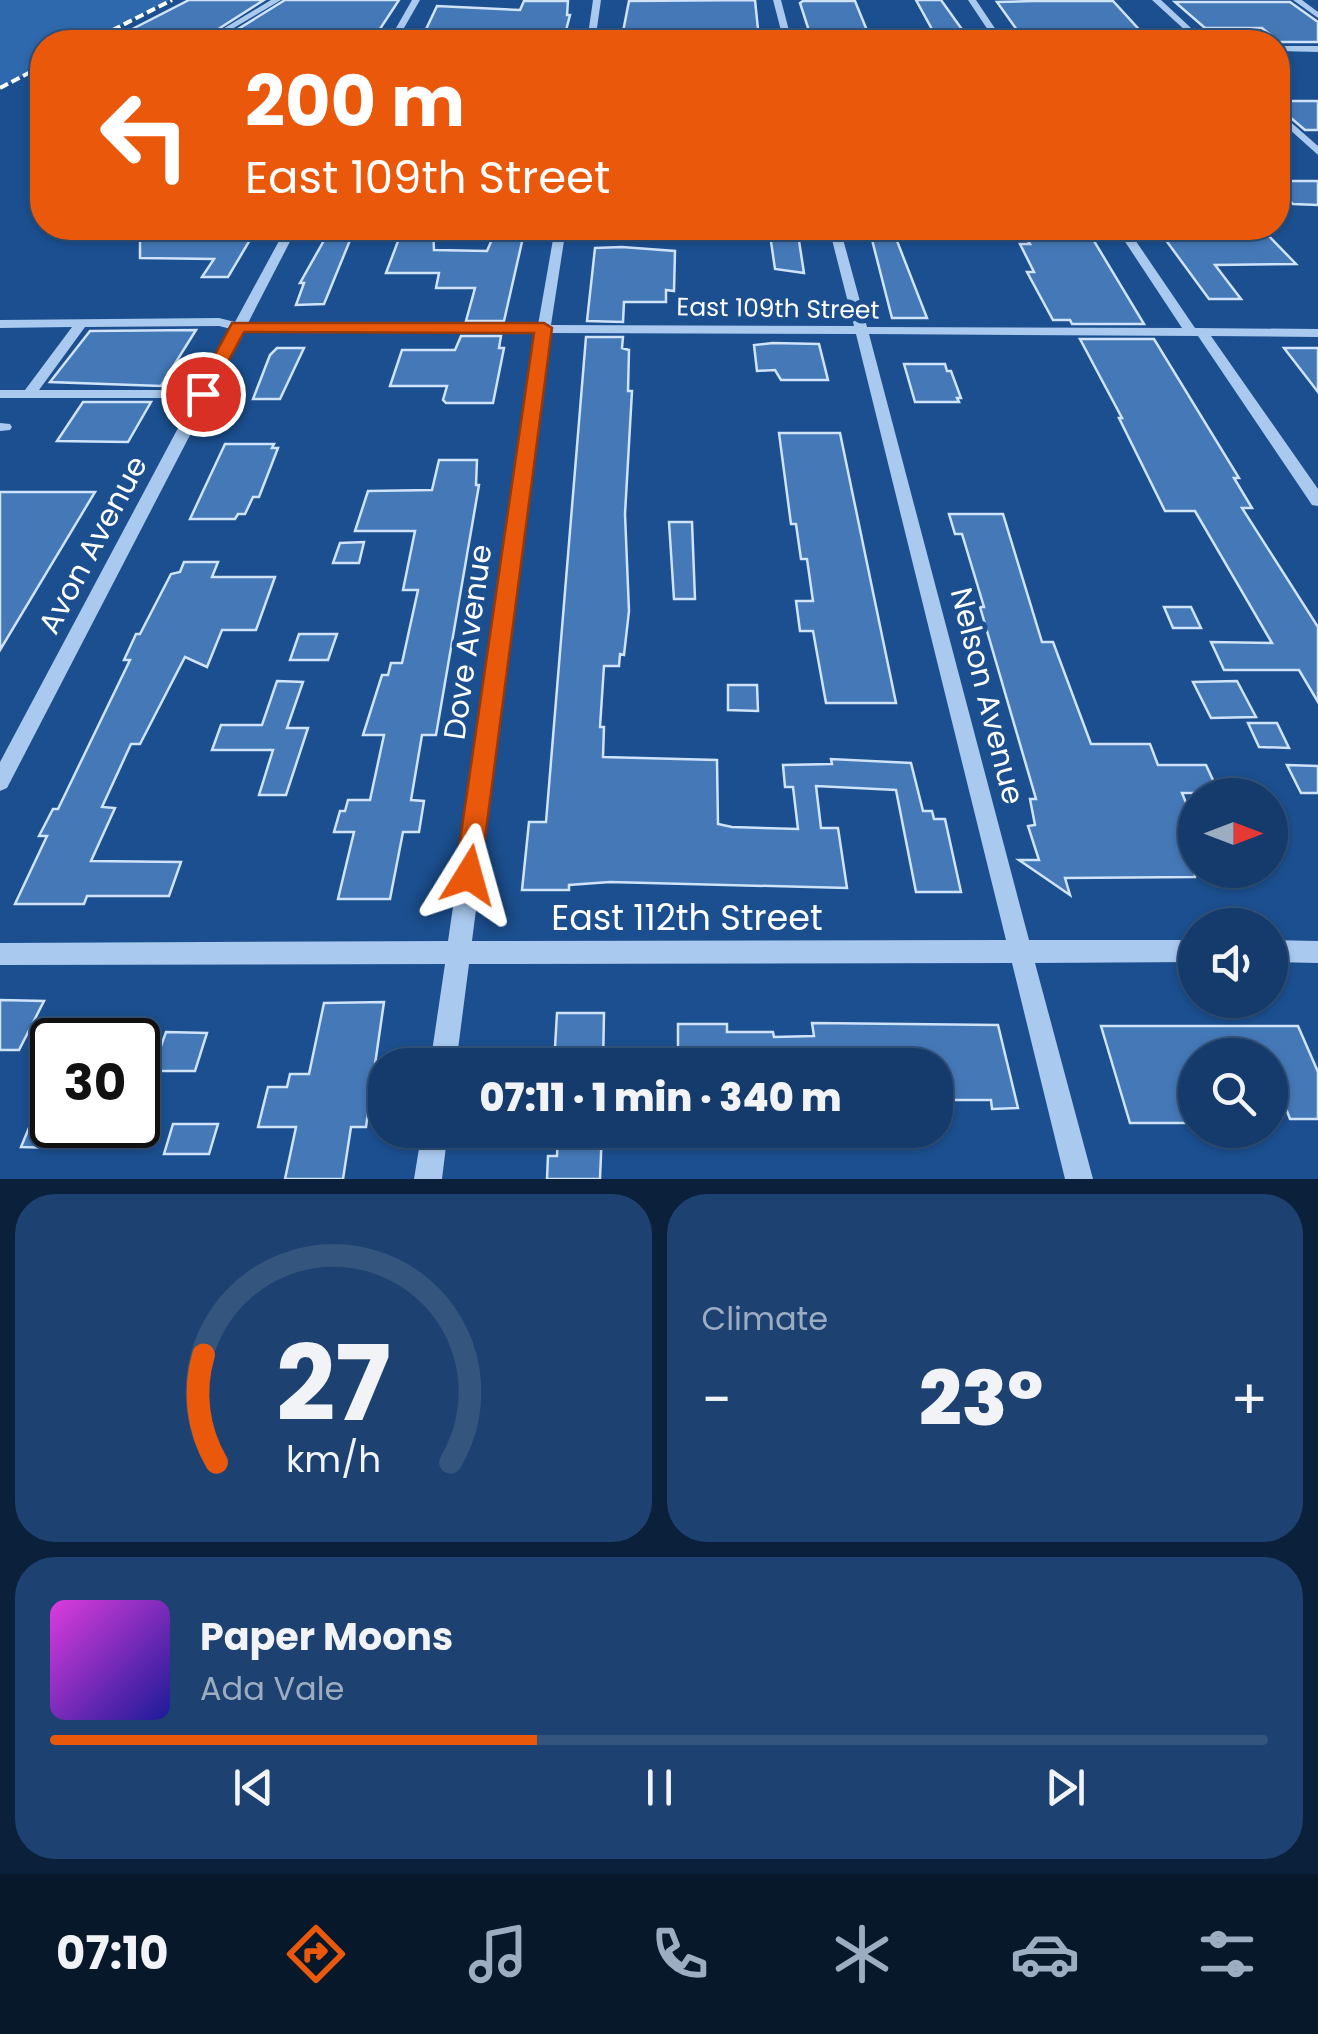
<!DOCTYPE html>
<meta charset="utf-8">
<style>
:root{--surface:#143b6b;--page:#1d4271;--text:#f1f3f6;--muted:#9dadc1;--line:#33557e;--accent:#ea580c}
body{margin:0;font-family:Poppins,sans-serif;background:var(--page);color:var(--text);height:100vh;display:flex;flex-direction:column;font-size:38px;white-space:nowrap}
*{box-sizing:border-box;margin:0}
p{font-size:32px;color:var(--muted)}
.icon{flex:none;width:55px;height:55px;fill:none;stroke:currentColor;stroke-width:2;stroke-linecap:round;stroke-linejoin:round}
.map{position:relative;height:1179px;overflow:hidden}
.sheet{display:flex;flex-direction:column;gap:15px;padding:15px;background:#0b203b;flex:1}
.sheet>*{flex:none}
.hud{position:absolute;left:30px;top:30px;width:1260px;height:210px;border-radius:40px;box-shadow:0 2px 8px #0004,0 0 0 2px var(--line);background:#ea580c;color:#fff;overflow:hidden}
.needle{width:65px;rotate:90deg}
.buttons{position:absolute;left:1178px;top:778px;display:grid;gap:20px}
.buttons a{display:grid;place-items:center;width:110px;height:110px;border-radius:50%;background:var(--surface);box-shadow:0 2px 8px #0004,0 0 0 2px var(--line);font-size:50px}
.speed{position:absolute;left:30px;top:1018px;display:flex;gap:20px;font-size:50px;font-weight:700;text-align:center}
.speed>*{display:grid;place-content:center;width:130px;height:130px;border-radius:50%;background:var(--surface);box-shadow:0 2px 8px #0004,0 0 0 2px var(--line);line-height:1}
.speed .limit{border:5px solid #111;border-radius:15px;background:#fff;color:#111}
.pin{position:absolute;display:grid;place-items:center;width:85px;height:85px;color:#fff;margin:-42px;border:5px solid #fff;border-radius:50%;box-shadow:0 2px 10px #0007}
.me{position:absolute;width:110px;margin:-55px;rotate:8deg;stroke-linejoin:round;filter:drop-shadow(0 0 8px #0008)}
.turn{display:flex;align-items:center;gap:35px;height:210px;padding:0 50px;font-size:45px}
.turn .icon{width:130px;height:130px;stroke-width:2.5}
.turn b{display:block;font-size:70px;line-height:85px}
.big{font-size:75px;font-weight:800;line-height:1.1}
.sheet .tile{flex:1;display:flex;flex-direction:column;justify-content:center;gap:15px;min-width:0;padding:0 35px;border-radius:40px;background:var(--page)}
.sheet .dial{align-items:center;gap:0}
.dial svg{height:260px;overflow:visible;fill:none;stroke:var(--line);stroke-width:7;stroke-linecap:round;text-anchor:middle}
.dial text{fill:var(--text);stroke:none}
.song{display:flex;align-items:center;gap:30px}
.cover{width:120px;height:120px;border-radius:15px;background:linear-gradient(135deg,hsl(300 70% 55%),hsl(240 70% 35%))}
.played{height:10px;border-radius:5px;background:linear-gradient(90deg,var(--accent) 40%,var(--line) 40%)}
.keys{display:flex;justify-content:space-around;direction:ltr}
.heat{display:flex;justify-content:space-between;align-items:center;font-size:55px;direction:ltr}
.sheet .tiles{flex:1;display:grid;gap:15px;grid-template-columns:1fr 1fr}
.tile:last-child{grid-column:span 2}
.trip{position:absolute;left:368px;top:1048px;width:585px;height:100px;border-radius:40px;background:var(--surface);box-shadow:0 2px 8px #0004,0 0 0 2px var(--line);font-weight:800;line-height:100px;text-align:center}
.tabs{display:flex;height:160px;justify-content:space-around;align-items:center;background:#08182b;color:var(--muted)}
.tabs .icon{width:70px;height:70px}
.tabs .active{color:var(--accent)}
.tabs b{font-size:45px;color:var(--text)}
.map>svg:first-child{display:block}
</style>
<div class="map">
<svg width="1318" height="1179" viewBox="0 0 1318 1179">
<rect width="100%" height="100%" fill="#1b4f8f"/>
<path fill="#2e69ad" d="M0 0H170L88 42H42V66L0 88Z"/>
<path fill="#4478b7" stroke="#cfe3fa" stroke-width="2.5" d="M189 0H264L198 42H107Z
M285 0H399L378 32H310L299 42H217Z
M755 0 759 39 717 36 716 31H677V42H621L629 1Z
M916 0H941L971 42H939Z
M524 1H568L567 15H570L563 42H541L542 37 420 42 437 6 520 10Z
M803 1H855L868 33 810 34 800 3Z
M1034 1H1113L1145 36 1048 33 1049 37H1022L997 2Z
M1175 2H1290L1318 22V42H1279L1262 28H1205Z
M1278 101H1318V130H1305L1278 107Z
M1278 181H1318V205L1293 204 1278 188Z
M230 228H257L228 277H202L214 259 140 258V239L213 238 224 235Z
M331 228H355L324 304 296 305 304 283H300Z
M403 228H433L434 250 487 251 497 228H519L518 233H524L504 321H466L475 288H436L439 273H386Z
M769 228H797L804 273 775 269Z
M869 228H892L927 318H892Z
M1051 228 1088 231 1144 324H1072L1070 320H1053L1027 272H1034L1020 244H1030L1023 233H1054Z
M1157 228H1261L1296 264 1215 265 1241 299H1209Z
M622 247 675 251 674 291 666 290V302H624L623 322 587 321 595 248Z
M196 330 161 386 50 382 90 331Z
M461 336H501L499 348H504L493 403H446L443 400 447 386H390L402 350H455Z
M586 337H623L622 348 629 350 628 391H632L625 514 629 611 624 655 620 654 619 666H604L600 727H604L603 757 717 760 718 824 732 827 798 829 793 787H785L783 765 832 764 831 759 911 763 923 811H932L934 819H945L961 892H916L896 790 816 786 821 828H838L847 888 610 882 569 885V890H522L529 822H546Z
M1080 339H1154L1239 478H1234L1252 508H1242L1318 627V702L1299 670H1224L1211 642 1272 643 1195 511H1165L1119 418H1122Z
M773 343 819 344 828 380H781L775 370 757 371 754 345Z
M277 348H304L280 399H253L270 355Z
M1284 348H1318V392Z
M904 364H945L947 371H951L961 398H957L959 402H915Z
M83 402H151L128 442 57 441Z
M779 433H840L896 703H826L813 631H800L796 601H813L807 559H801L796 524H791Z
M225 444H274L272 448H278L259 497H253L245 514H238L235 519H190Z
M439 460H477L476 485H479L436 735H422L411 800 424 801 419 832H403L390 899H338L354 832H334L340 811H345L348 800H370L384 735H363L382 675H388L391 663H402L418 590H403L415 531H355L368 491 432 490Z
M0 492H95L0 650Z
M949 514H1003L1042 642H1053L1091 744H1150L1158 765H1206L1219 793H1182L1195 824V877L1065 878 1070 895 1019 860H1039L1028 826 1035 825 1030 799H1036L980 607H984L962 534H955Z
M669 522H692L695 599H674Z
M364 542 359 563H333L340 543Z
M184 562H218L212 577H275L256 630H222L207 667 185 657 140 744H131L102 807 115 808 91 861 181 862 169 896H87L84 904H15L47 836H39L53 809H58L130 660H124L136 634H140L171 574 180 572Z
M1164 607H1191L1201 628H1173Z
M299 634H337L328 660H290Z
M277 681 303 682 287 728H308L286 795H259L273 750H212L221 725H262Z
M1237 681 1256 717 1211 718 1193 682Z
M728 685H757L758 711 728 710Z
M1248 723H1277L1289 748 1259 747Z
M1287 765 1318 766V793H1301Z
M0 1000 44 1001 19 1050H0Z
M384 1002 366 1127H351L343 1179H285L296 1127H258L268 1087H287L290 1074H309L324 1003Z
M557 1013H604L603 1065H554Z
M812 1023 998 1025 1018 1108 992 1109 991 1100H935V1065H678V1024H727V1032H773L774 1037 814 1036Z
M1101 1026H1298L1318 1072V1119H1290L1275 1080H1270V1055H1195V1123H1130Z
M166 1032 207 1033 195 1071H152Z
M33 1118 52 1119V1125H67L57 1148 21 1147Z
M173 1124H218L209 1154H164Z
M558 1130H602L600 1179H547L548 1156H557Z"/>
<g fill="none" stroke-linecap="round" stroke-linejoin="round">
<path fill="#a9c9ee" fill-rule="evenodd" d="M271 0H281L210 42H201Z
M412 0H420L396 42H388Z
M593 0H601L595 42H587Z
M773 0H781L792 42H784Z
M968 0H976L1004 42H996Z
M1152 0H1161L1206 42H1198Z
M1293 0H1302L1318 12V18Z
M1318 46V52L1278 51V46Z
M1278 111 1318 146V155L1278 119Z
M286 228H297L248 323 538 325 555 228H566L551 325 854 326 829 228H840L867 327 1182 328 1116 228H1127L1195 328 1318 329V337L1211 336 1318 489V506L1312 505 1198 336 869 334 1029 940H1195V962L1035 963 1093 1179H1065L1012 963 469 964 456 1065H430L445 964 0 965V943L448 941 537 333 244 331 7 788 0 791V762L194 398H0V390H25L72 327 0 328V320L219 318 235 322ZM219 326 231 329 199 390H39L85 327ZM550 333 856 334 1006 940 472 941Z
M0 423 10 424 12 427 10 430 0 431Z
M1270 940 1318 941V963L1270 962Z
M422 1130H448L442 1179H414Z"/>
<path stroke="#fff" stroke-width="4" stroke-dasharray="9 4" stroke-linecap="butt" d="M89 42 172 0
M0 88 42 66"/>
</g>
<path fill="#ea580c" stroke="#983908" stroke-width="2.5" d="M232 323H544L552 328 479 884 469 888 459 884 455 875 534 333 244 332 209 397H196L194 394Z"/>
<g text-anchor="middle" stroke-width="10" stroke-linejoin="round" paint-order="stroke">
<g font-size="25" fill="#fff" stroke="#1b4f8f">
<text transform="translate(778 308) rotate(1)" y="9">East 109th Street</text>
</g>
<g font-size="30" fill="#fff" stroke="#1b4f8f">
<text transform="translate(93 545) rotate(-62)" y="10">Avon Avenue</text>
<text transform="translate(468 642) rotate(-82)" y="10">Dove Avenue</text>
<text transform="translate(987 696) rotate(76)" y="10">Nelson Avenue</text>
</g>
<g font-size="35" fill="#fff" stroke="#1b4f8f">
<text x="687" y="930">East 112th Street</text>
</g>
</g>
</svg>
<div class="buttons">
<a><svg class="needle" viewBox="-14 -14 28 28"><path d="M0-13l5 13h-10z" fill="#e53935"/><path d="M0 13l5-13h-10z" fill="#9dadc1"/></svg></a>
<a><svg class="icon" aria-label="sound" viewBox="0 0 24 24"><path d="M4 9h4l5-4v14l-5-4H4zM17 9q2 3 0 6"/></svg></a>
<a><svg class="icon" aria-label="search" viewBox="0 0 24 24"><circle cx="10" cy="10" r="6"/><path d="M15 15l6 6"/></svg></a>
</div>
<div class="speed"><div class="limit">30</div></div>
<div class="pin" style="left:203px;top:394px;background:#d93025"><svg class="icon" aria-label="arrive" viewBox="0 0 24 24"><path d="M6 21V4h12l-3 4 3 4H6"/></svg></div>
<svg class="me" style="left:469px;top:875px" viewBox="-20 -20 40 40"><path d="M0-17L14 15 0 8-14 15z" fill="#ea580c" stroke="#fff" stroke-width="4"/></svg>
<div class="trip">07:11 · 1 min · 340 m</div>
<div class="hud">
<div class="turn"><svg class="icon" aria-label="left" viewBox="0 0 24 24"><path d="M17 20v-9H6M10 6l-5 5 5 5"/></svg><div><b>200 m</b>East 109th Street</div></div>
</div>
</div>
<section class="sheet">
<div class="tiles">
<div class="tile dial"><svg viewBox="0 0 100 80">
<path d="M14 69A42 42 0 1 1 86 69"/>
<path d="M14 69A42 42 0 0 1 10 36" stroke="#ea580c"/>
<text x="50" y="56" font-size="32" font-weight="700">27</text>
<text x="50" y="72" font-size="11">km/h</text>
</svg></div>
<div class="tile"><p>Climate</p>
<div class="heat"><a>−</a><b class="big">23°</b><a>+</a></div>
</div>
<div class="tile">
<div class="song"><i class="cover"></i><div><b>Paper Moons</b><p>Ada Vale</p></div></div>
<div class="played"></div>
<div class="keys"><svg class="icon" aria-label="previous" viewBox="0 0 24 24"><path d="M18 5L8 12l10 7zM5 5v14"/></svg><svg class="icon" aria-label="pause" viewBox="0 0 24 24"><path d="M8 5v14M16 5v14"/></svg><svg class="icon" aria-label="next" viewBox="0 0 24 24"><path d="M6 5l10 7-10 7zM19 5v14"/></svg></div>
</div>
</div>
</section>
<nav class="tabs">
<b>07:10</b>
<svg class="icon active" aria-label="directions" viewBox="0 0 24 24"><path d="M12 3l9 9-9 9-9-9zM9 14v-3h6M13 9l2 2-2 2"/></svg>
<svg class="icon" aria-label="music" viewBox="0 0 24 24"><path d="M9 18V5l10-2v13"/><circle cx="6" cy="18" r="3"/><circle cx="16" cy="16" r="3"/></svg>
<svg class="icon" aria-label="phone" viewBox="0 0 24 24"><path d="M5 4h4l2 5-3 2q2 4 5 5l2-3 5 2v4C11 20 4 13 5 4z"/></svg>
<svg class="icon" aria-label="climate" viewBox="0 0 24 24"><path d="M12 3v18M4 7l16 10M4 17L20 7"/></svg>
<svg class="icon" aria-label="car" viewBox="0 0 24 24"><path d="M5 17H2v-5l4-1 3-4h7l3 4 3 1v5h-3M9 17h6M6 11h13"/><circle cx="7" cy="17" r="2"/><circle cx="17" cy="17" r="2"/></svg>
<svg class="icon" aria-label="filters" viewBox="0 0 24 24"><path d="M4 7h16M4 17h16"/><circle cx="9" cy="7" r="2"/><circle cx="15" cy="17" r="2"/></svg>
</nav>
